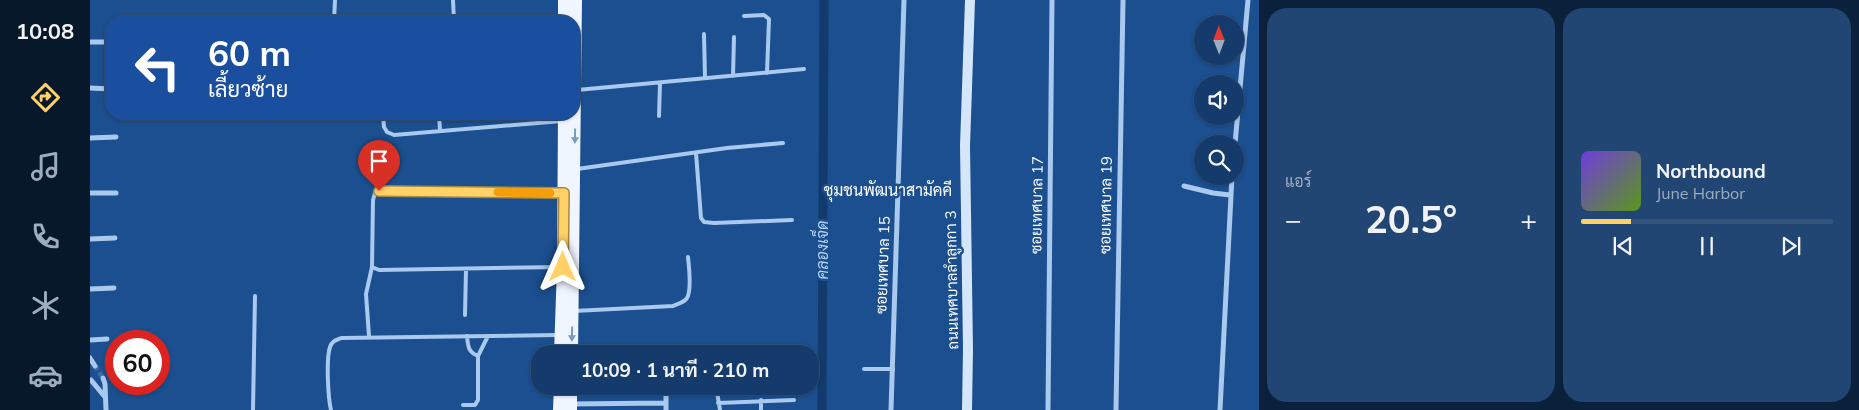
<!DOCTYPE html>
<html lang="th">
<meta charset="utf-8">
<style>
:root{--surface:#143b6b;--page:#214673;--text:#f1f3f6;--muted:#9dadc1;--line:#33557e;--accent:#ffd166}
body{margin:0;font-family:Mulish,Sarabun,sans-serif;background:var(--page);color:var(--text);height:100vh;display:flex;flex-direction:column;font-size:19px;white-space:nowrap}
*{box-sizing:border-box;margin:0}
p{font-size:16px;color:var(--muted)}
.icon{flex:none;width:28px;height:28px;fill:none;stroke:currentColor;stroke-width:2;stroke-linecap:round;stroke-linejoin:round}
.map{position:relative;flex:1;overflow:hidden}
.panel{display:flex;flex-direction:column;gap:8px;padding:8px;background:#0b203b;width:600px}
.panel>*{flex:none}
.top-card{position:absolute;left:15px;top:15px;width:475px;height:105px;border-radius:20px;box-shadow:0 1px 4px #0004,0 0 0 1px var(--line);background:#1a4fa0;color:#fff;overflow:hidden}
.needle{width:32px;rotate:359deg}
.controls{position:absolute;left:1104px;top:15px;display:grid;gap:10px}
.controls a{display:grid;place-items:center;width:50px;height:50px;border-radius:50%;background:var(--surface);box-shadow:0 1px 4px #0004,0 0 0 1px var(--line);font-size:25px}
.speed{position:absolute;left:15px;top:330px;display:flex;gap:10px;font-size:25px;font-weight:700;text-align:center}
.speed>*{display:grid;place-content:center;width:65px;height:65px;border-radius:50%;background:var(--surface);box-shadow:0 1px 4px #0004,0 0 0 1px var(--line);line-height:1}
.speed .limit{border:8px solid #d22;background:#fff;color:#111}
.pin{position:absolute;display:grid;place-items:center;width:42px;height:42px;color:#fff;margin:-51px -21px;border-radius:50% 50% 50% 0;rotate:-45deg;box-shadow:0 0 5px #0007}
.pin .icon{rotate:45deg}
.me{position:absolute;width:55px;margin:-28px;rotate:0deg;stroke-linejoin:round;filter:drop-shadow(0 0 4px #0008)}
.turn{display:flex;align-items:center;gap:18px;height:105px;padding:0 20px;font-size:22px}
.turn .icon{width:65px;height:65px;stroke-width:2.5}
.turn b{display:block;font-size:35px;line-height:42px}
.big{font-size:38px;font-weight:700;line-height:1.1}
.panel .tile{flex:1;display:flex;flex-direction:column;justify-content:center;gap:8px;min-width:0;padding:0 18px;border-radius:20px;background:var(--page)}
.song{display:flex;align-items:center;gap:15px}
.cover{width:60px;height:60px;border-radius:8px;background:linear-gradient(135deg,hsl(260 70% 55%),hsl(90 70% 35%))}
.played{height:5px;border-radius:2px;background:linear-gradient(90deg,var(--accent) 20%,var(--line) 20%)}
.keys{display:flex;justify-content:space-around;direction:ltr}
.heat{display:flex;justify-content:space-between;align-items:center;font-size:28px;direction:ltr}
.panel .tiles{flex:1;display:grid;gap:8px;grid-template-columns:repeat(2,1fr)}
.trip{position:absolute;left:441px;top:345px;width:288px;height:50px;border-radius:20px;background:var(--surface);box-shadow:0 1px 4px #0004,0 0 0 1px var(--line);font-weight:700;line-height:50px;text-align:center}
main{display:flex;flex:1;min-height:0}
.dock{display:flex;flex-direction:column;width:90px;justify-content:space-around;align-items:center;background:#08182b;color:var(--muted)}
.dock .icon{width:35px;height:35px}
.dock .on{color:var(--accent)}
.dock b{font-size:22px;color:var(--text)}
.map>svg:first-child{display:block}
</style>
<main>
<nav class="dock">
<b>10:08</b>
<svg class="icon on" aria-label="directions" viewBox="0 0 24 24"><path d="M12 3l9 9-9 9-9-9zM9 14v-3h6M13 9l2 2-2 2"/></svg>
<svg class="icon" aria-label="music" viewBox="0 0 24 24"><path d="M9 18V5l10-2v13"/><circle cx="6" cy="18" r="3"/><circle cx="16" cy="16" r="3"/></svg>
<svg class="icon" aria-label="phone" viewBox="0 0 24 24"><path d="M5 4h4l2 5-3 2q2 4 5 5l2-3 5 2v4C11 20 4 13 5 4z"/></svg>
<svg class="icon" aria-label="climate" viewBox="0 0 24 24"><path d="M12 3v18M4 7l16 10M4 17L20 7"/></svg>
<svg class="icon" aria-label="car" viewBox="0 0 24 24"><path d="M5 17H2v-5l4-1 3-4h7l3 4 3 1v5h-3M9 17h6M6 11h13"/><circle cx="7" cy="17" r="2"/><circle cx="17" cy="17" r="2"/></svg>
</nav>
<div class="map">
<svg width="1169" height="410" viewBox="0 0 1169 410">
<rect width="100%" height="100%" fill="#1b4f8f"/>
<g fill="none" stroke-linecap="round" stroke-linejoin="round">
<path stroke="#123a6d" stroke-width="9" d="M732 410 734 0"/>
<path stroke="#3d69a0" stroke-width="5" stroke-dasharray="5 2.5" stroke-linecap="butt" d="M5 366 13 378"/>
<path stroke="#a9c9ee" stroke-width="4" d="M363 0 364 21
M654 16 674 15 679 19 677 73
M244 21 245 0
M614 34 615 78
M643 76 644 37
M487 90 714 69
M293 114 294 127 297 132 304 135 472 121
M349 114 350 131
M569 116 570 83
M606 153 611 218 614 222 624 223 702 220
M487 169 637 148 693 143
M282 267 289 270 471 267
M484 311 583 306C587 304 595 302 597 298 602 290 599 267 598 257
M375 315 376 269
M279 336 276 294 282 267 283 200 285 193 289 191 471 193
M377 336C378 346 378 352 388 356
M774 369H803
M626 386 630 410
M671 400V410
M628 403 704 400
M373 405H385L388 400V356L398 336
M163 410 165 296
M241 410C238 398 236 359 240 347 242 341 246 340 251 338L468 335"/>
<path stroke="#a9c9ee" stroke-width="5" d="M0 42H21
M0 88 21 89
M0 138 26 137
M1145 144 1158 0
M1094 186 1123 193 1140 195
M0 193H26
M0 239 25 238
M0 289 24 288
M0 340 17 339
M0 358 5 366
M13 378 15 384 16 410
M1 380 15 397
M576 386V410
M481 404 576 403
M801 410 814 0
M958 410 962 0
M1026 410 1033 0
M1130 410 1142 176"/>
<path stroke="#d6e6fa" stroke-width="10" d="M877 410 878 349 875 146 880 0"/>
<path stroke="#f0f6ff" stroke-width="12" d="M474 0V21
M470 354 473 267 474 114
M482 354 486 0
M469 410 470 386
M481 410V386"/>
</g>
<defs><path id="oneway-solid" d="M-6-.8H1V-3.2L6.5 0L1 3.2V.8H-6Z" transform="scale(1.25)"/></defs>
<g fill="#7b9ac1">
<use href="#oneway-solid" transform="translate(485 136) rotate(91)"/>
<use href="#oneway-solid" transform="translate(482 334) rotate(91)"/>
</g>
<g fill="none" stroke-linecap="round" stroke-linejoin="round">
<g stroke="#a68842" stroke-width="12">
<path id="route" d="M289 191 474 193 473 267"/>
</g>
<use href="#route" stroke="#ffd166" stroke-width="9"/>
<path stroke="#f59e0b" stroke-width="9" d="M408 192 460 193"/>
</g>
<g text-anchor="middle" stroke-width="5" stroke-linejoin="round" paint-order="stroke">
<g font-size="15" fill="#fff" stroke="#1b4f8f">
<text transform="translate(947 205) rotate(-89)" y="5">ซอยเทศบาล 17</text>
<text transform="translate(1016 205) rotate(-89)" y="5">ซอยเทศบาล 19</text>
<text transform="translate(793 265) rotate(-88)" y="5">ซอยเทศบาล 15</text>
<text transform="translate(862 280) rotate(-91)" y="5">ถนนเทศบาลลำลูกกา 3</text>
</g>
<g font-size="16" fill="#fff" stroke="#1b4f8f">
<text x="798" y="196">ชุมชนพัฒนาสามัคคี</text>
</g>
<g font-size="16" font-style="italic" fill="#b5d3f5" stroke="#1b4f8f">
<text transform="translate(732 250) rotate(-90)" y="6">คลองเจ็ด</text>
</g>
</g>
</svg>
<div class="controls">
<a><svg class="needle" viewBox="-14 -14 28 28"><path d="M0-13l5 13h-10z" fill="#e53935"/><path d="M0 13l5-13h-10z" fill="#9dadc1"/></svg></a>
<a><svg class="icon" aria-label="sound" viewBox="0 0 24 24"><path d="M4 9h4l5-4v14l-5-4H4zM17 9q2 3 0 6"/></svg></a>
<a><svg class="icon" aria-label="search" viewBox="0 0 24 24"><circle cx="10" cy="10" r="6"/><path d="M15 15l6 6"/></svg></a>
</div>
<div class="speed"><div class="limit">60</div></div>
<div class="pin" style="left:289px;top:191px;background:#d93025"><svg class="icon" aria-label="arrive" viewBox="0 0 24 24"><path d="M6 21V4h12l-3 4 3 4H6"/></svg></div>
<svg class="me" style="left:473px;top:267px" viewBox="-20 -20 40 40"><path d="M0-17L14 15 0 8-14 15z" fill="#ffd166" stroke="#fff" stroke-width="4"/></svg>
<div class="trip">10:09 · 1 นาที · 210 m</div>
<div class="top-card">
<div class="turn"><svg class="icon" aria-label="left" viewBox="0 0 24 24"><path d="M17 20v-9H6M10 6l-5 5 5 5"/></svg><div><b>60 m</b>เลี้ยวซ้าย</div></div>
</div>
</div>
<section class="panel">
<div class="tiles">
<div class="tile"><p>แอร์</p>
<div class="heat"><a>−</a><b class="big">20.5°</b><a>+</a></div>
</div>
<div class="tile">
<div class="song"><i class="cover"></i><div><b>Northbound</b><p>June Harbor</p></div></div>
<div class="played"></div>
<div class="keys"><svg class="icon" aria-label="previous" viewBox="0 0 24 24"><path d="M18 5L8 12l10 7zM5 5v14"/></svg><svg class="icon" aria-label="pause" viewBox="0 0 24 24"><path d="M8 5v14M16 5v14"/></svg><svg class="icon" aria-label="next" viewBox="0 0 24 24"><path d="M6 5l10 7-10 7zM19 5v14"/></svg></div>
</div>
</div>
</section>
</main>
